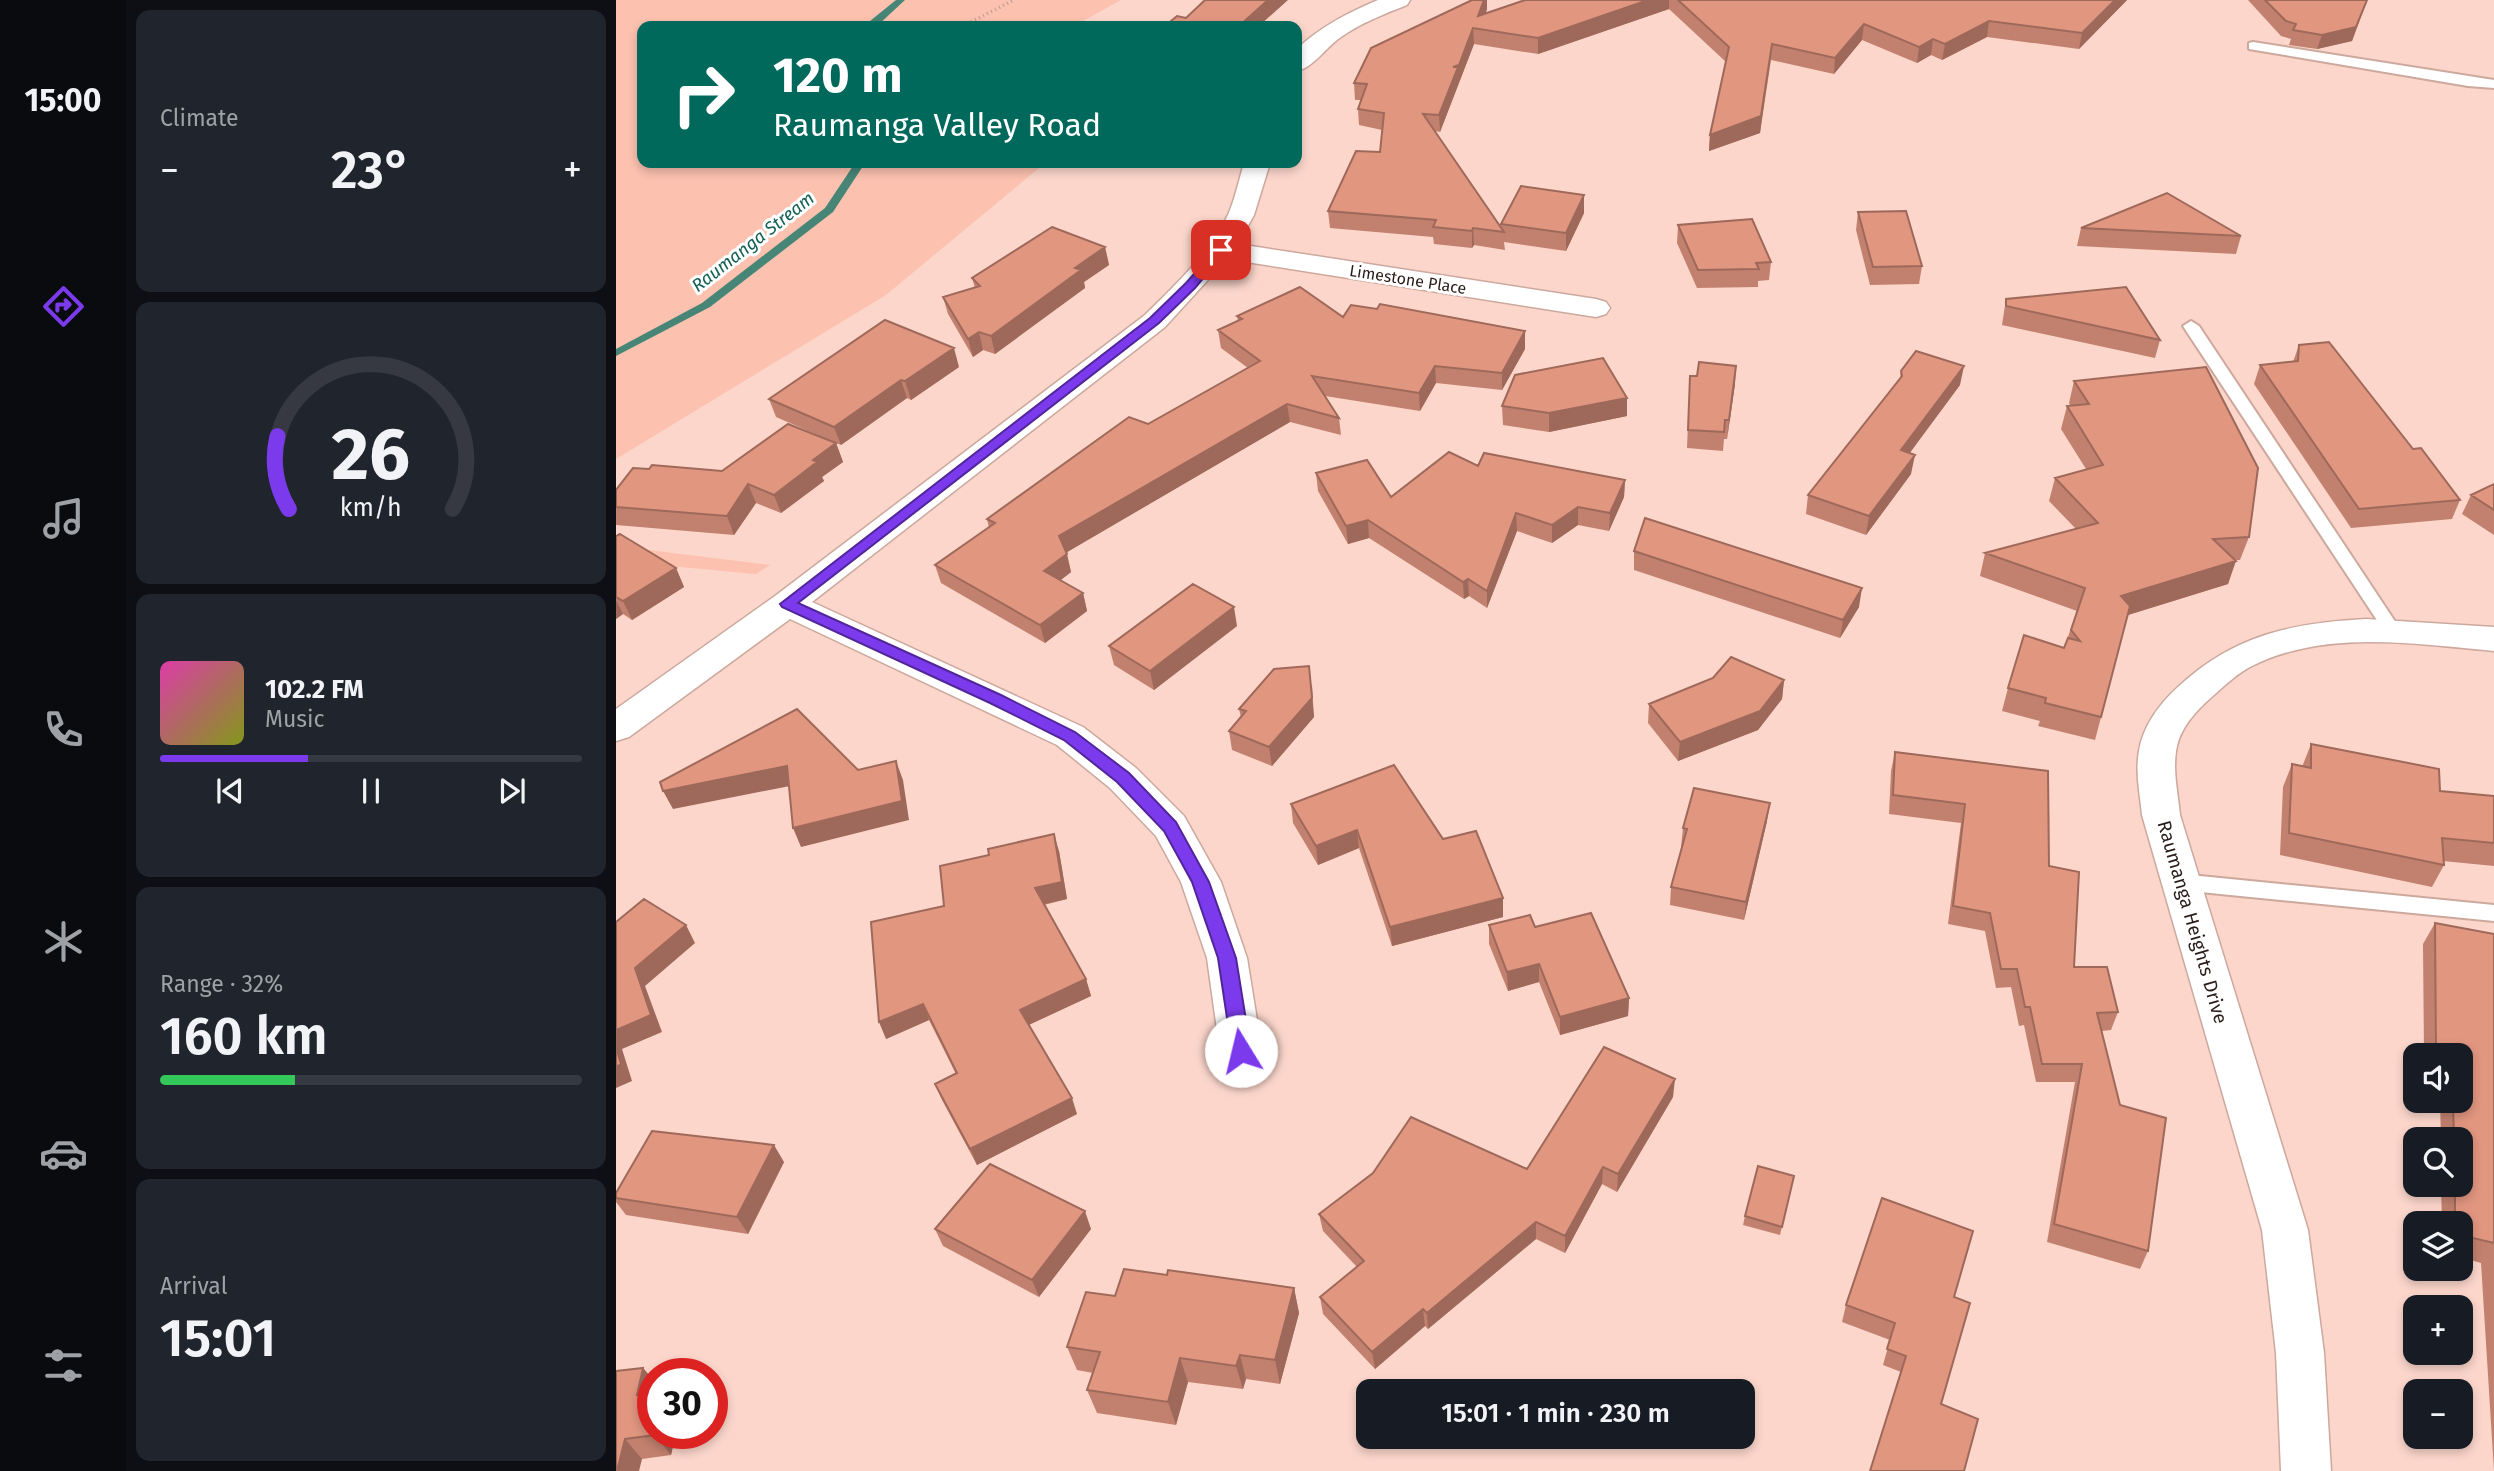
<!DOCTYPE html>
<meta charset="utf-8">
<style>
:root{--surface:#171b24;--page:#20242c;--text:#f1f3f6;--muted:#9ea1a6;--line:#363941;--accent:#7c3aed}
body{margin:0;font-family:"Fira Sans",sans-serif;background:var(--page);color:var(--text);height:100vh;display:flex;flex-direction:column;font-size:26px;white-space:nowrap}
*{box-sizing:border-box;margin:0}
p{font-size:23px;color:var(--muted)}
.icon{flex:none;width:38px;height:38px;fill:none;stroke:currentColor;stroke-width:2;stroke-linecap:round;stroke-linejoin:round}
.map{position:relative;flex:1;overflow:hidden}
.side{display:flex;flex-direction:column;gap:10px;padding:10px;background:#0d0f14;width:490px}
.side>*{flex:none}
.guide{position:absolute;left:21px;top:21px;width:665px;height:147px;border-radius:14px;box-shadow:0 4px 10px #0003;background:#00695c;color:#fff;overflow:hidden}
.controls{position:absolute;left:1787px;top:1043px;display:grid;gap:14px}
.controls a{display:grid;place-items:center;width:70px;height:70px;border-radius:14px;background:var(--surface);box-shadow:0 4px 10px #0003;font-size:35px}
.speed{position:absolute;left:21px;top:1358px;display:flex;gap:14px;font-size:35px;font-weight:700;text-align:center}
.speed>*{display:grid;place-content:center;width:91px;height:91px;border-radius:50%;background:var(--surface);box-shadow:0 4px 10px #0003;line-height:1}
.speed .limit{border:10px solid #d22;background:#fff;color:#111}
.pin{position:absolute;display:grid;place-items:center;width:60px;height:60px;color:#fff;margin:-30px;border-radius:14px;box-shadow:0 4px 10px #0006}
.me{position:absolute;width:77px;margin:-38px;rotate:351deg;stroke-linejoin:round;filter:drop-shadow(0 0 5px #0008)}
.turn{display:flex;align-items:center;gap:24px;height:147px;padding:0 21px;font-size:32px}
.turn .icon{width:91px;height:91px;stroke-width:2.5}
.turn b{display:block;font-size:49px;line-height:60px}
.big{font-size:52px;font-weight:600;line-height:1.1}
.side .widget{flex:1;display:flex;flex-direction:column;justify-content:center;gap:10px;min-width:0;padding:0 24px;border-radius:14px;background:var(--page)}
.side .dial{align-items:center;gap:0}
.dial svg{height:182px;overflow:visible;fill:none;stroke:var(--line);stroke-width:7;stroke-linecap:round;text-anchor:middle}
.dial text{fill:var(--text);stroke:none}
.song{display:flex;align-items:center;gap:21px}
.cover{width:84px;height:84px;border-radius:10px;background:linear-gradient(135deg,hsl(320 70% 55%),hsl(70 70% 35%))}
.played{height:7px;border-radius:4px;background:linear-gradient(90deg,var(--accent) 35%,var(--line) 35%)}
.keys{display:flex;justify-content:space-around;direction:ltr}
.heat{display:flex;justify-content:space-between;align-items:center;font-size:38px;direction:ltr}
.charge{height:10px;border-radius:5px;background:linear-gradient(90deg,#34c759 32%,var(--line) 0)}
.trip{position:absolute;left:740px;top:1379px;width:399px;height:70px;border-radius:14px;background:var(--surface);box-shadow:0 4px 10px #0003;font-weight:600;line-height:70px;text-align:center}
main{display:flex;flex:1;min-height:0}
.tab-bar{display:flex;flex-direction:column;width:126px;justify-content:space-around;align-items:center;background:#090b0e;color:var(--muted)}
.tab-bar .icon{width:49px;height:49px}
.tab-bar .active{color:var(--accent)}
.tab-bar b{font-size:32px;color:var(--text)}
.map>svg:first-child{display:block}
</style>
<main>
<nav class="tab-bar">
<b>15:00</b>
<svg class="icon active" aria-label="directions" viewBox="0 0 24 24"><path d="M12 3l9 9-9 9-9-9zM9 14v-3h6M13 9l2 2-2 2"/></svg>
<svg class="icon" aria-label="music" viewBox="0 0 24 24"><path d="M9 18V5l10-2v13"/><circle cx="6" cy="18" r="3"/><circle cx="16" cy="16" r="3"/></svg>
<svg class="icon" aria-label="phone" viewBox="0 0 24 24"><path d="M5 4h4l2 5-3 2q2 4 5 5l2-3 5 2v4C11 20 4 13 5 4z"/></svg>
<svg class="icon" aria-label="climate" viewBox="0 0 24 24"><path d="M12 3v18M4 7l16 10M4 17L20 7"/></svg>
<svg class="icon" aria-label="car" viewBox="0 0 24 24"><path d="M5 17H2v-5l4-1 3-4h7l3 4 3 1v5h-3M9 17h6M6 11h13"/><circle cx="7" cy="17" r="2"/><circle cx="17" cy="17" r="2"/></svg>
<svg class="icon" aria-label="filters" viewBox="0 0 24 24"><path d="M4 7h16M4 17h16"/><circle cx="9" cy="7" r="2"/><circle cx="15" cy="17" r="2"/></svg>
</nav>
<section class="side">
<div class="widget"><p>Climate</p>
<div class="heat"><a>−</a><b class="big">23°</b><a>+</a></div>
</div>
<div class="widget dial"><svg viewBox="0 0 100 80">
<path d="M14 69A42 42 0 1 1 86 69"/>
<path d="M14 69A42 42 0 0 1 9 37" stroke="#7c3aed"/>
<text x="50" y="56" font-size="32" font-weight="700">26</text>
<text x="50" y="72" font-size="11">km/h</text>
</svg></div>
<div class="widget">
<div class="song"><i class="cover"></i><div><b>102.2 FM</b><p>Music</p></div></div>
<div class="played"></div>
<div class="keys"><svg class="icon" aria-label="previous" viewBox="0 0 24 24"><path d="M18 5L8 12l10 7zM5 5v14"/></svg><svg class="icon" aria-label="pause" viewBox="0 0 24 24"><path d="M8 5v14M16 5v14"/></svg><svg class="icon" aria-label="next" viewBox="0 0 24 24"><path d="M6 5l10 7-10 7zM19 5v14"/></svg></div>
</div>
<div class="widget"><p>Range · 32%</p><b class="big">160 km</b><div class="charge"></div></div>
<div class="widget"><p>Arrival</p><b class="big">15:01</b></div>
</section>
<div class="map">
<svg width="1878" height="1471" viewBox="0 0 1878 1471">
<rect width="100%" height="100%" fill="#fcd6cb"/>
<path fill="#fcc1af" d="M0 0H505L458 26H26V163H429L270 295 0 459Z
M0 546 154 565 140 574 0 561Z"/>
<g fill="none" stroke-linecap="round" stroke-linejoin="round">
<path fill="#478677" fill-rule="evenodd" d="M280 0H289L261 26H253L254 21Z
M239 163H249L217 212 94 307 0 356V349L86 303 209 208Z"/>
<g stroke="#cca89d" stroke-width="4">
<path id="lane" d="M1637 42 1878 80V88L1852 86 1633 49V43Z
M1575 321 1583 326 1782 626 1785 630 1782 634H1770L1567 326Z
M1564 874 1878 905V921L1564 890 1557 888 1554 882 1557 876Z"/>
</g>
<g stroke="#cca89d" stroke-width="3">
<path id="street" d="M762 0H794L791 5C768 14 745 23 725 37 710 47 697 68 681 71V49C704 27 733 12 762 0Z
M628 163H654L638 215 622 244 980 299 990 302 994 308 990 314 980 317 611 259 549 327 196 602 467 727 520 768 568 816 605 882 631 958 646 1051 640 1064 625 1069 610 1064 604 1051 591 958 565 882 540 836 494 788 441 745 174 619 13 737 0 741V709L159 596 529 315C559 285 593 254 612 215 619 199 623 180 628 163Z
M1750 619 1878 627V651C1800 644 1709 629 1636 666 1622 673 1609 685 1598 695 1582 709 1566 725 1561 746 1556 769 1562 792 1564 815L1692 1230 1708 1353 1715 1471H1665L1660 1353 1646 1230 1526 815C1524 794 1519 772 1523 751 1527 726 1544 703 1562 687 1618 635 1675 623 1750 619Z"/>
</g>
<path stroke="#b99b92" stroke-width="3.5" stroke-dasharray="1 3.5" stroke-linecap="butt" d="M347 26 398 0"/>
<use href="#lane" fill="#fff" fill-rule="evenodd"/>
<use href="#street" fill="#fff" fill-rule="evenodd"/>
</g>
<path fill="#c2816e" d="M909 0H1511L1463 49 1371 37 1326 60 1315 55 1301 63 1246 40 1218 74 1155 60 1144 133 1093 151 1094 135 1110 62 1053 9 922 54 858 44 824 132 819 131 885 227V224L968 213 950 251 888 242 889 250 858 245 856 248 818 244 817 237 714 228 712 211 764 152 766 130 743 125 742 109 745 100H739L738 83 871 9 870 13Z
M1632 0H1751L1736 41 1701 49 1673 45 1675 39 1665 36Z
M1242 212 1306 266 1303 284 1254 285 1240 230Z
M1062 225 1155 262 1153 280 1142 281V287L1081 288 1061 243Z
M1465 228 1625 236 1620 254 1461 246Z
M489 247 493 265 468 282 469 288 379 354 367 350 357 357 332 314 327 297 359 288 356 278Z
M1390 299 1544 340 1539 358 1386 325Z
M621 316 727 317 909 349 886 390 820 383 804 411 709 396 723 418 725 435 674 422 450 552 455 572 445 580 467 593 471 611 429 643 325 583 319 565 373 528 371 519 632 368 605 348 602 330 622 321Z
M1683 345 1844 500 1836 519 1735 528 1638 384 1644 365 1677 362Z
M343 367 295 400 291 398 225 445 220 443 227 462 206 477 208 481 165 513 140 503 118 535 0 525V490L33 469 106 471 213 440 160 417 153 399Z
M1285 371 1344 385 1293 453 1295 474 1250 535 1190 514 1192 495 1284 379Z
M1074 376 1119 384 1111 439H1108L1107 451 1071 448Z
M1458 381 1633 537 1624 560H1619L1612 584 1512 615 1479 740 1422 726 1424 721 1386 711 1392 688 1448 648 1461 611 1364 576 1369 553 1460 529 1433 501 1439 478 1470 469 1445 429 1451 406 1454 405 1453 403Z
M1011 398V416L933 432 887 425 886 406Z
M862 466 1009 480 1008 497 993 531 962 525 936 543 901 531 871 608 853 596 848 599 753 538 732 544 702 491 700 473 775 497Z
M1878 484V535L1846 514 1855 495Z
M0 536 60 568 68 587 16 620 7 614 0 619Z
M1018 551 1243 607 1224 638 1018 570Z
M621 626 538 690 498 665 493 646Z
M1097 678 1168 680 1166 699 1142 730 1062 761 1032 723 1033 704Z
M696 685 698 717 656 766 616 750 613 731 625 717 623 709Z
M1695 744 1824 791 1878 796V866L1827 861 1828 865 1816 887 1664 855 1667 787 1676 764 1686 767Z
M1279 752 1433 866 1458 967 1502 1012 1495 1030 1486 1031 1532 1251 1524 1269 1431 1242 1459 1082H1420L1408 1025 1403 1026 1395 987 1380 988 1369 931 1332 924 1345 823 1273 814 1275 771Z
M675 804 827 839 887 898V917L776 946 743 848 702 865 677 823Z
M1151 821 1128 920 1054 905 1055 887 1066 847H1065L1067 828Z
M443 851 451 899 428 905 470 979 475 996 413 1025 461 1114 361 1165 326 1100 319 1084 340 1074 313 1020 270 1039 328 906Z
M1819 923 1878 934V1471L1865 1263 1844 1257V1223H1826L1825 1185H1844V1139H1825L1824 1101H1844V1055H1808L1807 944Z
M873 925 919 927 1013 998 1012 1016 944 1035 923 982 892 991 873 944Z
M1057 1097 1001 1192 986 1184 949 1253 920 1239 812 1329 809 1326 759 1369 707 1314 704 1297 741 1267 707 1231 703 1214 911 1169Z
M168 1162 132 1234 10 1215 0 1202V1193Z
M1178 1176 1164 1235 1127 1225 1129 1216Z
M319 1229H475L423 1297 327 1246Z
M551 1275 678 1288 683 1313 664 1384 630 1379 627 1389 572 1382 560 1425 481 1413 471 1390 477 1373 461 1370 451 1347 499 1296Z
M1338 1297 1325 1404 1285 1372 1267 1365 1274 1340 1226 1322 1230 1305Z
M27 1368 37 1380V1433H60L55 1455 26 1459 0 1471Z"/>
<path fill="#9e695a" d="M652 0H672L643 26H623Z
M868 0H871V9L864 29 862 16Z
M1032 0H1053V9L922 54V38Z
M1499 0H1511L1463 49 1466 33Z
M1751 0 1736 41 1701 49 1706 35Z
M1373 21 1371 37 1326 60 1329 44Z
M1248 24 1246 40 1218 74 1219 58Z
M857 28 858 44 824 132 823 115 837 67Z
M1317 39 1315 55 1301 63 1303 47Z
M1156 44 1144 133 1093 151 1094 135Z
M968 195V213L950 251V233Z
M857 228 858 245 856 248V231Z
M489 247 493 265 468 282 469 288 379 354 375 336 459 268Z
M909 331V349L886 390V373Z
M363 332 367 350 357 357 352 339Z
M338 348 343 367 295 400 289 381Z
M819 366 820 383 804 411 803 393Z
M1120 366 1119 384 1111 439 1113 420Z
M1348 366 1344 385 1282 469 1285 450Z
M285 380 291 398 225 445 218 427Z
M1011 398V416L933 432V413Z
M671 404 674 422 448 554 443 536Z
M220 443 227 462 206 477 208 481 165 513 158 495 197 460Z
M1299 455 1295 474 1250 535 1253 516Z
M1009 480 1008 497 993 531 994 513Z
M132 484 140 503 118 535 111 516Z
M962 507V525L936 543V525Z
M900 513 901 531 871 608V591Z
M752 520 753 538 732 544 730 526Z
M451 554 455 572 433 589 428 571Z
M1620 561 1612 584 1499 619 1505 596Z
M60 568 68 587 16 620 7 601Z
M852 579 853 596 848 599 847 582Z
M1246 588 1243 607 1224 638 1227 620Z
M467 593 471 611 429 643 424 625Z
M0 600 7 614 0 619Z
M618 607 621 626 538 690 534 671Z
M693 666 698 717 656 766 653 747Z
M1168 680 1166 699 1142 730 1062 761 1064 742Z
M280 761 287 780 293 820 185 847 177 828Z
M171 766 179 785 57 809 47 791Z
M1154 803 1151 821 1128 920 1130 902Z
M741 830 743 848 702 865 700 846Z
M438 834 443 851 451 899 424 905 419 888Z
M887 898V917L776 946 774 927Z
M70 925 79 943 29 986 46 1032 6 1049 16 1081 0 1088V1030L19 968Z
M923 964V982L892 991 891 972Z
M470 979 475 996 410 1026 404 1010Z
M1013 998 1012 1016 944 1035V1017Z
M307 1004 313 1020 270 1039 263 1022Z
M1059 1079 1057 1097 1001 1192 1002 1174Z
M456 1098 461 1114 361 1165 354 1149Z
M158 1145 168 1162 132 1234 121 1217Z
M987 1167 986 1184 949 1253V1236Z
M469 1211 475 1229 423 1297 416 1280Z
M920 1222V1239L812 1329 811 1313Z
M678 1288 683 1313 664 1384 659 1360Z
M807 1309 809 1326 759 1369 756 1352Z
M624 1355 630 1379 627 1389 620 1366Z
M564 1358 572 1382 560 1425 552 1402Z
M27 1368 37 1380V1415L21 1395Z
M39 1433H60L55 1455 39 1435Z
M9 1439 26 1459 23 1471H1Z"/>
<path fill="#e19680" stroke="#9e695a" stroke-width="2" d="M589 0H652L623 26H549L561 16 570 18Z
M856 0H868L862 16 909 0H1032L922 38 857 28 843 65 837 67H842L823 115 807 114 888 232 857 228 856 231 817 227 820 220 712 211 740 151 764 152 768 113 742 109 751 84 738 83 755 48Z
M1062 0H1499L1466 33 1373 21 1329 44 1317 39 1303 47 1248 24 1219 58 1156 44 1145 116 1094 135 1113 47Z
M1649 0H1751L1740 27 1706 35 1677 30 1680 24 1670 21Z
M905 186 968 195 950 233 885 224Z
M1551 193 1625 236 1465 228Z
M1290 211 1306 266 1257 267 1242 212Z
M1136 219 1155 262 1140 263 1143 269 1082 270 1062 225Z
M436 227 489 247 459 268 465 270 375 336 363 332 352 339 327 297 364 286 356 278Z
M684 287 727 317 735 305 761 309 764 304 909 331 886 373 819 366 803 393 696 376 723 418 671 404 443 536 451 554 428 571 467 593 424 625 319 565 379 523 371 519 513 417 532 424 644 361 602 330 626 319 621 316Z
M1510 287 1544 340 1390 306V299Z
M269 320 338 348 289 381 285 380 218 427 153 399Z
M1713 342 1797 449 1805 448 1844 500 1743 509 1644 365 1682 361 1683 345Z
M1300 351 1348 366 1285 450 1299 455 1253 516 1192 495 1286 376 1285 371Z
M987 358 1011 398 933 413 886 406 899 375Z
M1083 362 1120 366 1113 420H1109L1108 432 1072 430 1074 376H1081Z
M1590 367 1642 468 1633 537 1597 539 1620 561 1505 596 1514 606 1485 717 1429 703 1430 698 1392 688 1408 635 1448 648 1452 638 1464 641 1455 630 1469 588 1369 553 1482 523 1439 478 1487 465 1451 406 1473 404 1458 381Z
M172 424 220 443 197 460 201 462 158 495 132 484 111 516 0 507V490L17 468 33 469 36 465 106 471Z
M833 452 862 466 868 453 1009 480 994 513 962 507 936 525 900 513 871 591 852 579 847 582 752 520 730 526 700 473 751 460 775 497Z
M1878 484V510L1855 495Z
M1029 518 1246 588 1227 620 1018 551Z
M4 534 60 568 7 601 0 597V536Z
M577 584 618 607 534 671 493 646Z
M1115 657 1168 680 1144 711 1064 742 1033 704 1097 678Z
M693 666 696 698 653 747 613 731 630 711 623 709 658 669Z
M181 709 242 770 280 761 286 801 177 828 171 766 47 791 44 782Z
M1695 744 1823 769 1824 791 1878 796V843L1826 838 1828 865 1673 833 1676 764 1695 768Z
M1279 752 1432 771 1433 866 1463 872 1458 967H1491L1502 1012 1481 1013 1504 1105 1550 1118 1532 1251 1438 1224 1466 1064H1426L1414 1007H1409L1401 969H1385L1374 913 1337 906 1349 804 1277 795Z
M778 765 827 839 860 831 887 898 774 927 741 830 700 846 675 804Z
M1078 788 1154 803 1130 902 1055 887 1071 829 1067 828Z
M438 834 446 882 419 888 470 979 404 1010 456 1098 354 1149 319 1084 341 1073 307 1004 263 1022 255 922 328 906 324 866 373 855 372 849Z
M28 899 70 925 19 968 35 1015 0 1030V922Z
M975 913 1013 998 944 1017 923 964 891 972 873 925 914 915 919 927Z
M1819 923 1878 934V1243L1844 1235V1223H1839V1185H1844V1139H1838L1837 1101H1844V1055H1820Z
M988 1047 1059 1079 1002 1174 987 1167 949 1236 920 1222 811 1313 807 1309 756 1352 704 1297 748 1261 703 1214 757 1173 795 1117 911 1169Z
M0 1048 5 1064 0 1067Z
M36 1131 158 1145 121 1217 0 1198V1193Z
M374 1164 469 1211 416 1280 319 1229Z
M1142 1166 1178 1176 1166 1227 1129 1216Z
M1266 1198 1357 1231 1338 1297 1354 1303 1325 1404 1362 1419 1348 1471H1254L1290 1356 1271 1349 1279 1323 1230 1305Z
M508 1269 551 1275 552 1270 678 1288 659 1360 624 1355 620 1366 564 1358 552 1402 471 1390 484 1352 451 1347 470 1292 499 1296Z
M27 1368 21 1395 37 1393V1433H39V1435L9 1439 1 1471H0V1371Z"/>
<path fill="#7c3aed" stroke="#51269a" stroke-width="2" d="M601 248 611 250 579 288 543 323 182 603 385 695 459 732 513 773 560 822 593 882 620 958 635 1051 632 1056 625 1058 619 1056 616 1051 602 958 576 882 548 831 501 782 448 740 374 703 166 607 164 604 534 318 570 283Z"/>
<g text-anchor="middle" stroke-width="6" stroke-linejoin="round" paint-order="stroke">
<g font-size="16" fill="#2a1d19" stroke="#fff">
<text transform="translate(792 279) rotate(9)" y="6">Limestone Place</text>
</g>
<g font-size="18" font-style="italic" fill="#126052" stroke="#fff">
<text transform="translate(137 242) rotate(-38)" y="6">Raumanga Stream</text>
</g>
<g font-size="19" fill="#2a1d19" stroke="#fff">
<text transform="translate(1577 922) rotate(74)" y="7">Raumanga Heights Drive</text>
</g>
</g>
</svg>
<div class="controls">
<a><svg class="icon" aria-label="sound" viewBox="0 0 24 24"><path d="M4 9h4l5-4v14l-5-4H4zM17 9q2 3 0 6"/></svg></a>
<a><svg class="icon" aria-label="search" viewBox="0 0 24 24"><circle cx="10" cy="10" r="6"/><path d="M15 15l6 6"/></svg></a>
<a><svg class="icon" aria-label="layers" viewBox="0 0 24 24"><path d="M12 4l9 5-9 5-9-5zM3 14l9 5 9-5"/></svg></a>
<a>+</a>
<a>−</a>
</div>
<div class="speed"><div class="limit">30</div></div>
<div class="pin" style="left:605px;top:250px;background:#d93025"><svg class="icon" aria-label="arrive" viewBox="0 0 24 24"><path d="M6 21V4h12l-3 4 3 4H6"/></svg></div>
<svg class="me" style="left:625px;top:1051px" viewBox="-20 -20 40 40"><circle r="19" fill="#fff"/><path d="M0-13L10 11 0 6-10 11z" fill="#7c3aed"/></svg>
<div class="trip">15:01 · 1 min · 230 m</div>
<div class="guide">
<div class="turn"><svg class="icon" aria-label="right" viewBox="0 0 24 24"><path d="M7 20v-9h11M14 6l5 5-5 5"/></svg><div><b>120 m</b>Raumanga Valley Road</div></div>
</div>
</div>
</main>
